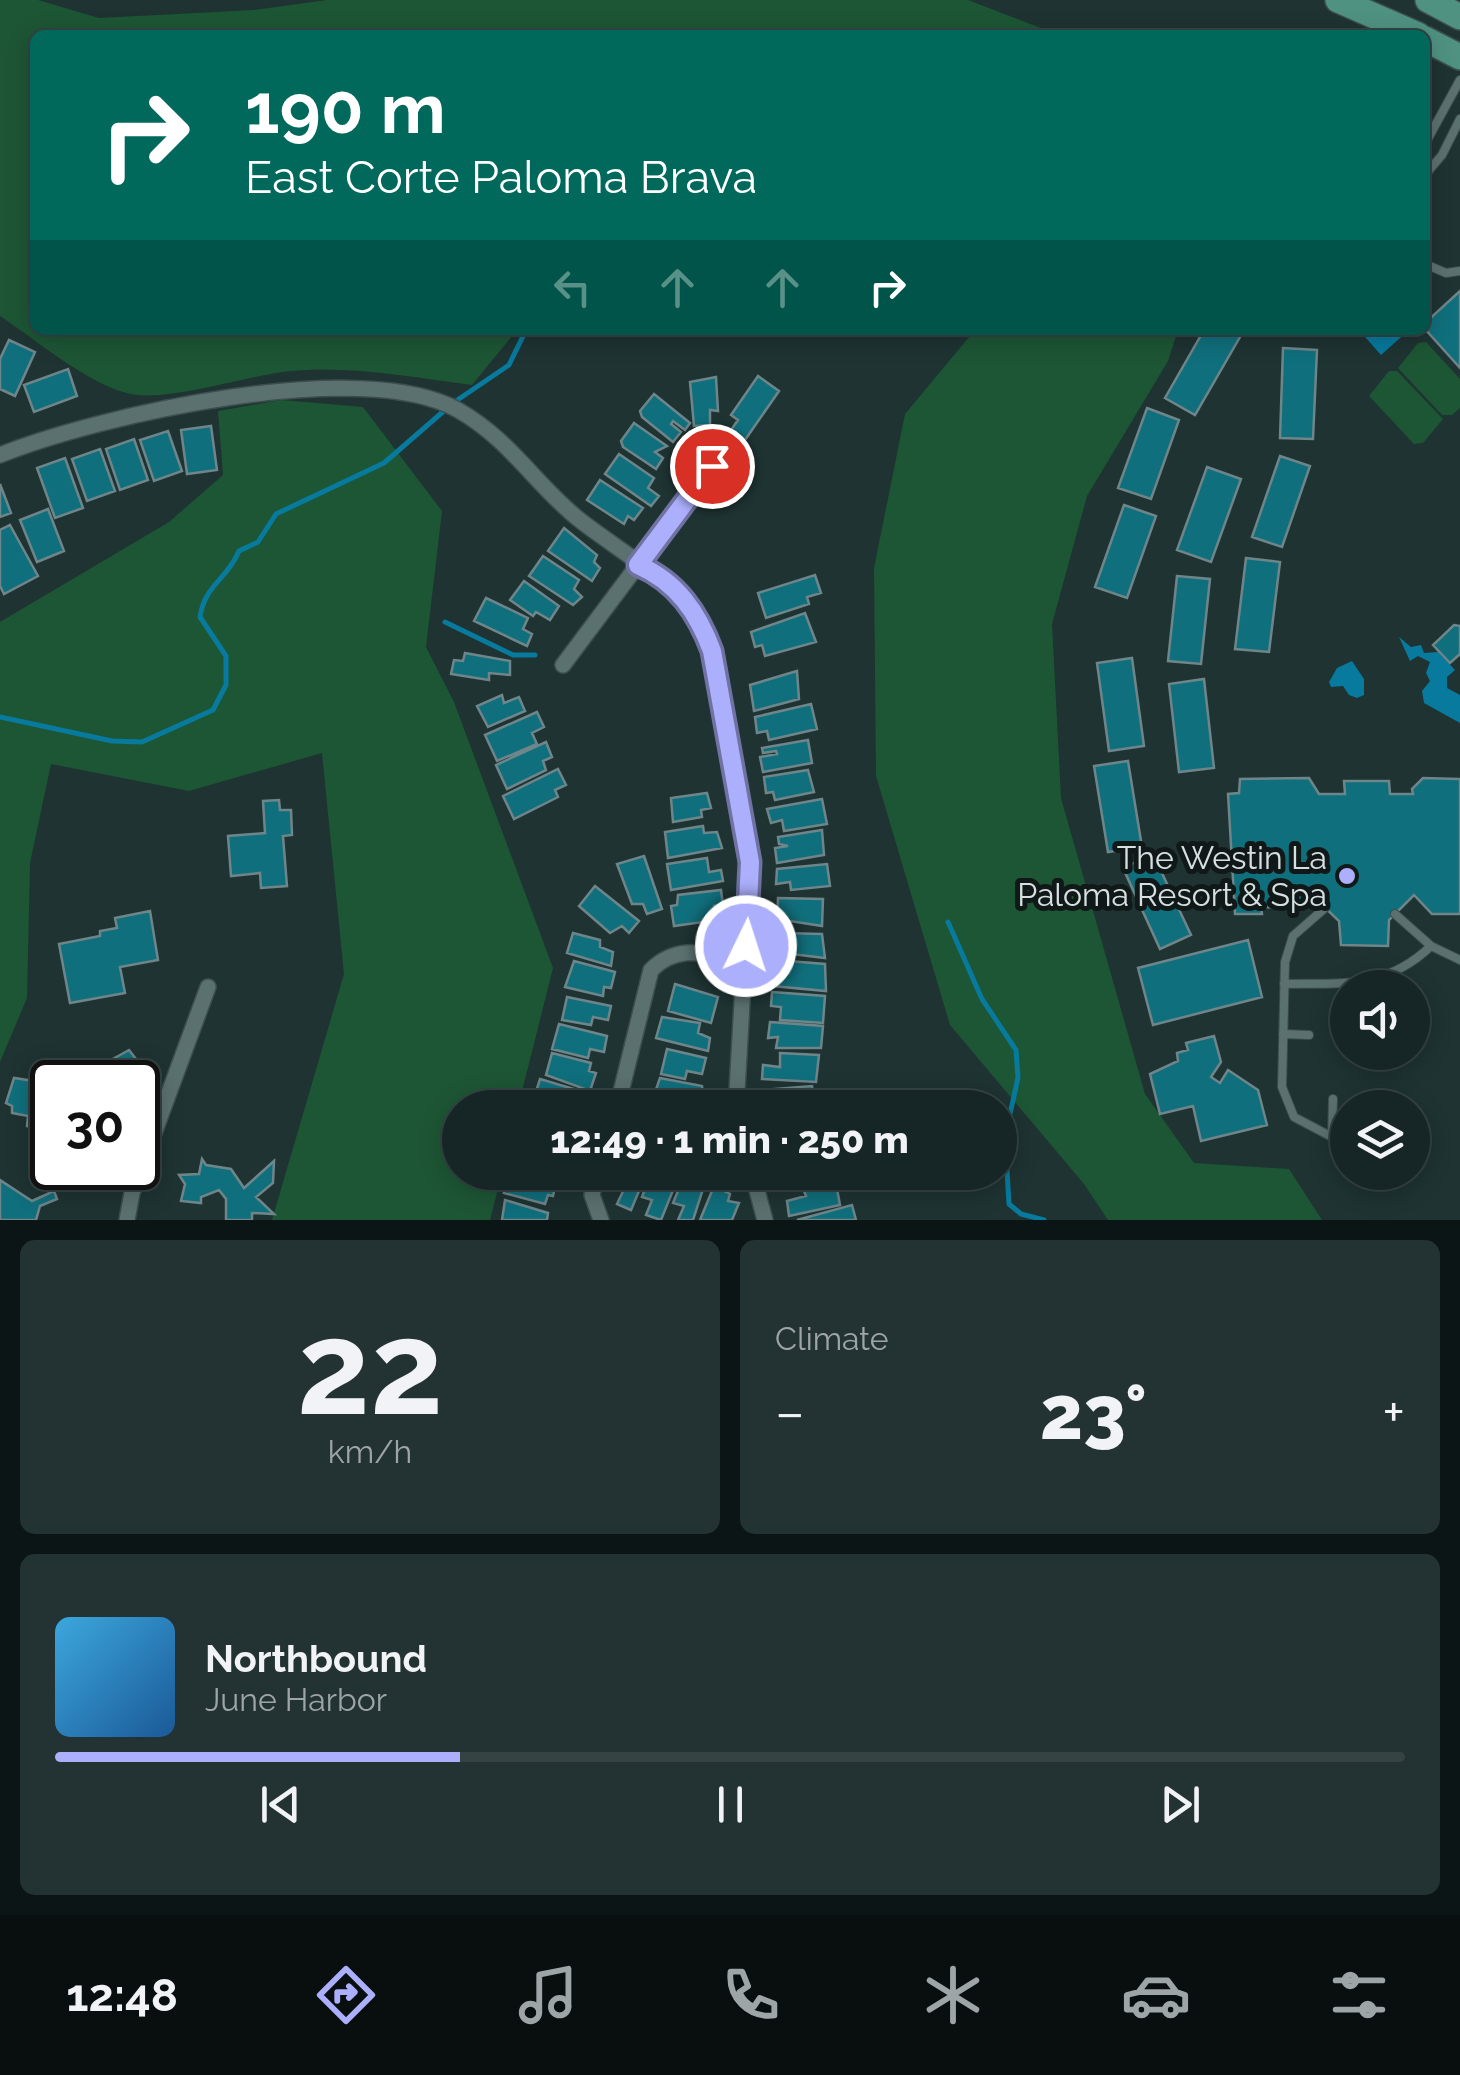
<!DOCTYPE html>
<meta charset="utf-8">
<style>
:root{--surface:#162626;--page:#233232;--text:#f1f3f6;--muted:#9ea5a7;--line:#354343;--accent:#acaffb}
body{margin:0;font-family:Raleway,sans-serif;background:var(--page);color:var(--text);height:100vh;display:flex;flex-direction:column;font-size:38px;white-space:nowrap}
*{box-sizing:border-box;margin:0}
p{font-size:32px;color:var(--muted)}
.icon{flex:none;width:55px;height:55px;fill:none;stroke:currentColor;stroke-width:2;stroke-linecap:round;stroke-linejoin:round}
.map{position:relative;height:1220px;overflow:hidden}
.side{display:flex;flex-direction:column;gap:20px;padding:20px;background:#0c1515;flex:1}
.side>*{flex:none}
.banner{position:absolute;left:30px;top:30px;width:1400px;height:305px;border-radius:15px;box-shadow:0 5px 25px #0003,0 0 0 2px var(--line);background:#00695c;color:#fff;overflow:hidden}
.controls{position:absolute;left:1330px;top:970px;display:grid;gap:20px}
.controls a{display:grid;place-items:center;width:100px;height:100px;border-radius:50%;background:var(--surface);box-shadow:0 5px 25px #0003,0 0 0 2px var(--line);font-size:50px}
.speed{position:absolute;left:30px;top:1060px;display:flex;gap:20px;font-size:50px;font-weight:700;text-align:center}
.speed>*{display:grid;place-content:center;width:130px;height:130px;border-radius:50%;background:var(--surface);box-shadow:0 5px 25px #0003,0 0 0 2px var(--line);line-height:1}
.speed .limit{border:5px solid #111;border-radius:15px;background:#fff;color:#111}
.pin{position:absolute;display:grid;place-items:center;width:85px;height:85px;color:#fff;margin:-42px;border:5px solid #fff;border-radius:50%;box-shadow:0 2px 10px #0007}
.me{position:absolute;width:110px;margin:-55px;rotate:4deg;stroke-linejoin:round;filter:drop-shadow(0 0 8px #0008)}
.turn{display:flex;align-items:center;gap:35px;height:210px;padding:0 50px;font-size:45px}
.turn .icon{width:130px;height:130px;stroke-width:2.5}
.turn b{display:block;font-size:70px;line-height:85px}
.lanes{display:flex;align-items:center;height:95px;padding:0 50px;background:#0003;justify-content:center;gap:50px;direction:ltr}
.lanes .off{opacity:.35}
.big{font-size:75px;font-weight:800;line-height:1.1}
.side .tile{flex:1;display:flex;flex-direction:column;justify-content:center;gap:15px;min-width:0;padding:0 35px;border-radius:15px;background:var(--page)}
.side .dial{align-items:center;gap:0}
.dial b{font-size:130px;line-height:1}
.song{display:flex;align-items:center;gap:30px}
.cover{width:120px;height:120px;border-radius:15px;background:linear-gradient(135deg,hsl(200 70% 55%),hsl(210 70% 35%))}
.played{height:10px;border-radius:5px;background:linear-gradient(90deg,var(--accent) 30%,var(--line) 30%)}
.keys{display:flex;justify-content:space-around;direction:ltr}
.heat{display:flex;justify-content:space-between;align-items:center;font-size:55px;direction:ltr}
.side .tiles{flex:1;display:grid;gap:20px;grid-template-columns:1fr 1fr}
.tile:last-child{grid-column:span 2}
.trip{position:absolute;left:442px;top:1090px;width:575px;height:100px;border-radius:50px;background:var(--surface);box-shadow:0 5px 25px #0003,0 0 0 2px var(--line);font-weight:800;line-height:100px;text-align:center}
.dock{display:flex;height:160px;justify-content:space-around;align-items:center;background:#090f0f;color:var(--muted)}
.dock .icon{width:70px;height:70px}
.dock .on{color:var(--accent)}
.dock b{font-size:45px;color:var(--text)}
.map>svg:first-child{display:block}
</style>
<div class="map">
<svg width="1460" height="1220" viewBox="0 0 1460 1220">
<rect width="100%" height="100%" fill="#1e3332"/>
<path fill="#1d5635" d="M0 0H38L99 18 254 10 327 0H968L1059 35H35V330H517L472 385C412 377 350 365 290 371 249 375 170 402 131 394 90 386 35 339 0 316Z
M975 330H1178L1168 361 1087 496 1052 624 1061 798 1145 1094 1194 1163 1289 1169 1322 1220H1108L1084 1184 950 1025 876 776 874 568 905 414Z
M1426 342 1460 379V408L1452 415H1442L1398 368 1418 343Z
M1389 371H1397L1443 419 1423 443 1414 444 1369 396Z
M281 400 363 407 442 511 426 647 454 702 553 968 518 1107 460 1108V1172L502 1173 490 1220H272L344 974 322 753 189 791 51 764 30 863 27 998 0 1062V622L169 522 223 475 218 411Z"/>
<path fill="#077a9d" d="M1359 330H1409L1381 355Z
M1399 637 1411 647 1421 645 1424 653 1438 652 1455 670 1447 677V688L1460 695V723L1424 703 1422 691 1430 681 1426 673 1430 662 1418 656 1410 661Z
M1352 661 1364 679V695L1357 698 1349 695 1343 686 1331 687 1329 682 1337 668Z"/>
<g fill="none" stroke-linecap="round" stroke-linejoin="round">
<path stroke="#077a9d" stroke-width="5" d="M453 403 509 365 526 330
M445 622 513 655H535
M0 717 112 741 142 742 213 710 226 685V656L200 617C205 584 227 580 239 551L258 542 276 514 384 463 445 410
M948 922 982 999 1016 1050 1018 1078 1005 1136 1009 1204 1021 1214 1044 1220"/>
</g>
<path fill="#106f7c" stroke="#6e8589" stroke-width="2.5" d="M1460 291V368L1425 329V323Z
M1204 330H1228L1240 337 1195 415 1165 398Z
M9 340 35 352 15 396 0 389V359Z
M1283 348 1317 350 1313 439 1280 438Z
M68 369 77 396 34 412 24 385Z
M758 376 779 391 745 440 731 430 738 420 731 415Z
M716 377 718 411 710 410V425L694 426 690 382Z
M654 394 690 423 685 430 673 421 671 424 681 432 673 442 642 417 640 411Z
M1147 408 1179 420 1151 499 1118 488Z
M634 423 667 446 655 452 663 458 656 469 623 447 621 441Z
M211 426 217 470 187 474 181 430Z
M168 431 182 471 154 481 140 440Z
M134 439 148 480 120 490 106 449Z
M100 449 115 491 87 501 72 459Z
M619 454 654 478 648 488 659 496 651 506 605 474Z
M1280 456 1310 466 1282 547 1252 537Z
M65 458 83 508 55 518 37 468Z
M1207 467 1241 479 1211 562 1177 550Z
M600 480 643 508 634 520 628 516 624 524 587 500Z
M0 484 11 513 0 517Z
M1124 505 1156 516 1127 598 1095 587Z
M48 509 64 551 37 562 20 520Z
M10 525 38 576 4 594 0 586V530Z
M564 528 597 555 594 562 600 568 592 581 548 551Z
M543 556 579 580 574 589 582 597 573 605 529 576Z
M1246 558 1280 562 1269 652 1235 649Z
M815 575 821 593 807 597 809 604 766 618 758 593Z
M1177 576 1210 579 1201 664 1168 661Z
M524 581 559 606 550 620 536 612 533 616 510 600Z
M486 598 528 618 523 629 532 634 527 646 474 621Z
M805 613 816 642 765 656 762 645 755 647 751 632Z
M1454 625 1460 626V654L1450 663 1433 645Z
M465 653 510 661V675L489 673V680L451 674 454 660 463 661Z
M1132 658 1144 746 1109 751 1097 663Z
M797 671 799 699 754 711 750 685Z
M1204 679 1214 768 1179 772 1169 684Z
M502 695 504 703 519 697 525 711 488 727 477 706Z
M811 704 817 729 769 740 767 731 757 733 755 717Z
M537 712 544 727 532 733 537 744 497 761 485 735Z
M808 740 812 763 763 772 760 757 777 754 776 751 763 753 762 748Z
M546 742 552 757 543 761 546 770 507 789 496 765Z
M1128 761 1142 847 1108 852 1094 766Z
M558 769 566 785 555 790 558 797 514 819 503 796Z
M808 770 814 792 775 800 773 792 766 793 764 777Z
M1309 778 1319 794H1345L1344 781H1389L1390 794H1413L1412 789 1423 778 1460 779V914H1432L1414 895 1389 920 1388 946 1341 945 1339 921 1315 898 1305 908 1261 907 1262 914H1235L1228 794 1239 793 1240 779Z
M707 793 711 808 701 810 702 817 673 822 671 798Z
M822 799 827 824 784 831 782 820 771 823 767 809Z
M279 800 280 810H291L292 835 283 836 287 886 261 888 260 873 231 876 228 836 265 833 263 801Z
M703 826 704 833 717 832 722 848 668 858 665 832Z
M822 830 824 855 777 863 775 848 788 846 779 844 778 837Z
M1153 854 1191 935 1160 949 1123 868Z
M644 856 662 909 647 914 643 904H632L617 864Z
M707 858 709 872 721 870 723 881 671 890 667 864Z
M827 864 830 886 791 890 790 882 776 884 777 869Z
M595 886 639 921 629 933 622 926 610 933 579 906Z
M721 890 723 905 713 906 722 908 724 919 674 926 671 906 677 905 678 895Z
M778 898 823 899 822 926 777 919Z
M150 911 158 960 120 967 125 993 70 1003 59 944 100 936V931L117 928 115 918Z
M573 933 600 940V947L613 952 611 966 567 953Z
M779 933 822 934 825 958 791 954 792 948 776 946Z
M1248 940 1262 997 1153 1025 1138 968Z
M574 961 615 972 611 988 604 987 603 996 565 987Z
M788 961 825 964 826 991 773 986 774 971 788 973Z
M675 984 718 997 711 1023 668 1011Z
M772 992 825 996 823 1023 780 1020 781 1007 771 1006Z
M567 997 611 1006 608 1020 593 1017 591 1025 562 1020Z
M662 1017 700 1023 698 1033 710 1038 708 1051 656 1038Z
M770 1022 823 1026 821 1048H776L778 1037 768 1038Z
M559 1024 607 1036 604 1052 590 1049 588 1058 552 1049Z
M1214 1036 1221 1062 1211 1077 1220 1083 1228 1070 1258 1090 1267 1125 1201 1141 1193 1106 1160 1114 1150 1074 1178 1061 1177 1053 1188 1050 1186 1043Z
M667 1049 706 1058 702 1074 687 1071 685 1079 661 1074Z
M129 1050 136 1059 108 1082H52V1133L27 1126 28 1116 12 1113V1106L6 1103 14 1078 41 1082 42 1072 55 1074 57 1063 91 1071Z
M552 1053 591 1063 589 1071 596 1073 590 1091 546 1075Z
M780 1053 819 1055 816 1082 762 1079 763 1065 780 1067Z
M660 1078 702 1086 705 1108 652 1101Z
M540 1079 591 1094 587 1108 532 1104Z
M812 1086 813 1097H806L807 1108H766L772 1100H761V1090Z
M202 1159 206 1165 231 1169 244 1188 274 1161 273 1183 256 1197 274 1214 252 1213V1220H226V1199L219 1190 201 1197V1203L181 1201 185 1184 179 1175 199 1174Z
M512 1172 556 1182 553 1196 548 1195 545 1204 504 1193Z
M616 1172H647L631 1210 617 1204 625 1187 612 1182Z
M651 1172 678 1178 661 1220 646 1215 652 1200 642 1197Z
M802 1172H830V1176L804 1182Z
M835 1178 840 1205 789 1216 787 1201 806 1196 802 1186Z
M683 1179 704 1186 693 1220H678L684 1206 673 1203Z
M0 1180 32 1201 54 1191 57 1199 40 1206 36 1220H0Z
M714 1186 730 1194 728 1201 739 1203 732 1220H700Z
M505 1200 548 1213 547 1220H502Z
M852 1205 856 1220H797Z"/>
<g fill="none" stroke-linecap="round" stroke-linejoin="round">
<g stroke="#3c4e4d" stroke-width="10">
<path id="lane" d="M1425 144 1460 80
M1425 175 1442 155 1460 119
M1425 264 1446 273 1460 271
M1325 908 1293 936 1285 962 1282 1087 1294 1117 1332 1137 1333 1099
M1395 914 1431 946 1460 960
M1284 984C1343 983 1386 989 1431 946
M1283 1034 1309 1035"/>
</g>
<g stroke="#3c4e4d" stroke-width="18">
<path id="street" d="M0 455C100 415 362 356 458 410 511 440 537 487 581 521 633 561 688 587 712 651L750 862 736 1108
M563 665 712 466
M617 1108 651 970C679 942 709 955 744 960
M597 1172 592 1195 601 1220
M752 1172 765 1220
M127 1220 132 1193 208 987"/>
</g>
<g stroke="#3c4e4d" stroke-width="28">
<path id="primary" d="M1338 0 1418 35
M1428 0 1460 17
M1425 39 1460 57"/>
</g>
<use href="#lane" stroke="#5b7170" stroke-width="8"/>
<use href="#street" stroke="#5b7170" stroke-width="15"/>
<use href="#primary" stroke="#4f9282" stroke-width="25"/>
</g>
<g fill="none" stroke-linecap="round" stroke-linejoin="round">
<g stroke="#7072a3" stroke-width="25">
<path id="route" d="M712 466 638 565C677 582 698 613 712 651L750 862 746 946"/>
</g>
<use href="#route" stroke="#acaffb" stroke-width="18"/>
</g>
<circle fill="#acaffb" stroke="#101918" stroke-width="4" cx="1347" cy="876" r="10"/>
<g text-anchor="middle" stroke-width="10" stroke-linejoin="round" paint-order="stroke">
<g font-size="32" fill="#d5e1e0" stroke="#101918" text-anchor="end">
<text x="1327" y="869">The Westin La<tspan x="1327" dy="37">Paloma Resort &amp; Spa</tspan></text>
</g>
</g>
</svg>
<div class="controls">
<a><svg class="icon" aria-label="sound" viewBox="0 0 24 24"><path d="M4 9h4l5-4v14l-5-4H4zM17 9q2 3 0 6"/></svg></a>
<a><svg class="icon" aria-label="layers" viewBox="0 0 24 24"><path d="M12 4l9 5-9 5-9-5zM3 14l9 5 9-5"/></svg></a>
</div>
<div class="speed"><div class="limit">30</div></div>
<div class="pin" style="left:712px;top:466px;background:#d93025"><svg class="icon" aria-label="arrive" viewBox="0 0 24 24"><path d="M6 21V4h12l-3 4 3 4H6"/></svg></div>
<svg class="me" style="left:746px;top:946px" viewBox="-20 -20 40 40"><circle r="17" fill="#acaffb" stroke="#fff" stroke-width="3"/><path d="M0-11L8 9 0 5-8 9z" fill="#fff"/></svg>
<div class="trip">12:49 · 1 min · 250 m</div>
<div class="banner">
<div class="turn"><svg class="icon" aria-label="right" viewBox="0 0 24 24"><path d="M7 20v-9h11M14 6l5 5-5 5"/></svg><div><b>190 m</b>East Corte Paloma Brava</div></div>
<div class="lanes"><svg class="icon off" aria-label="left" viewBox="0 0 24 24"><path d="M17 20v-9H6M10 6l-5 5 5 5"/></svg><svg class="icon off" aria-label="ahead" viewBox="0 0 24 24"><path d="M12 20V5M6 11l6-6 6 6"/></svg><svg class="icon off" aria-label="ahead" viewBox="0 0 24 24"><path d="M12 20V5M6 11l6-6 6 6"/></svg><svg class="icon" aria-label="right" viewBox="0 0 24 24"><path d="M7 20v-9h11M14 6l5 5-5 5"/></svg></div>
</div>
</div>
<section class="side">
<div class="tiles">
<div class="tile dial"><b>22</b><p>km/h</p></div>
<div class="tile"><p>Climate</p>
<div class="heat"><a>−</a><b class="big">23°</b><a>+</a></div>
</div>
<div class="tile">
<div class="song"><i class="cover"></i><div><b>Northbound</b><p>June Harbor</p></div></div>
<div class="played"></div>
<div class="keys"><svg class="icon" aria-label="previous" viewBox="0 0 24 24"><path d="M18 5L8 12l10 7zM5 5v14"/></svg><svg class="icon" aria-label="pause" viewBox="0 0 24 24"><path d="M8 5v14M16 5v14"/></svg><svg class="icon" aria-label="next" viewBox="0 0 24 24"><path d="M6 5l10 7-10 7zM19 5v14"/></svg></div>
</div>
</div>
</section>
<nav class="dock">
<b>12:48</b>
<svg class="icon on" aria-label="directions" viewBox="0 0 24 24"><path d="M12 3l9 9-9 9-9-9zM9 14v-3h6M13 9l2 2-2 2"/></svg>
<svg class="icon" aria-label="music" viewBox="0 0 24 24"><path d="M9 18V5l10-2v13"/><circle cx="6" cy="18" r="3"/><circle cx="16" cy="16" r="3"/></svg>
<svg class="icon" aria-label="phone" viewBox="0 0 24 24"><path d="M5 4h4l2 5-3 2q2 4 5 5l2-3 5 2v4C11 20 4 13 5 4z"/></svg>
<svg class="icon" aria-label="climate" viewBox="0 0 24 24"><path d="M12 3v18M4 7l16 10M4 17L20 7"/></svg>
<svg class="icon" aria-label="car" viewBox="0 0 24 24"><path d="M5 17H2v-5l4-1 3-4h7l3 4 3 1v5h-3M9 17h6M6 11h13"/><circle cx="7" cy="17" r="2"/><circle cx="17" cy="17" r="2"/></svg>
<svg class="icon" aria-label="filters" viewBox="0 0 24 24"><path d="M4 7h16M4 17h16"/><circle cx="9" cy="7" r="2"/><circle cx="15" cy="17" r="2"/></svg>
</nav>
